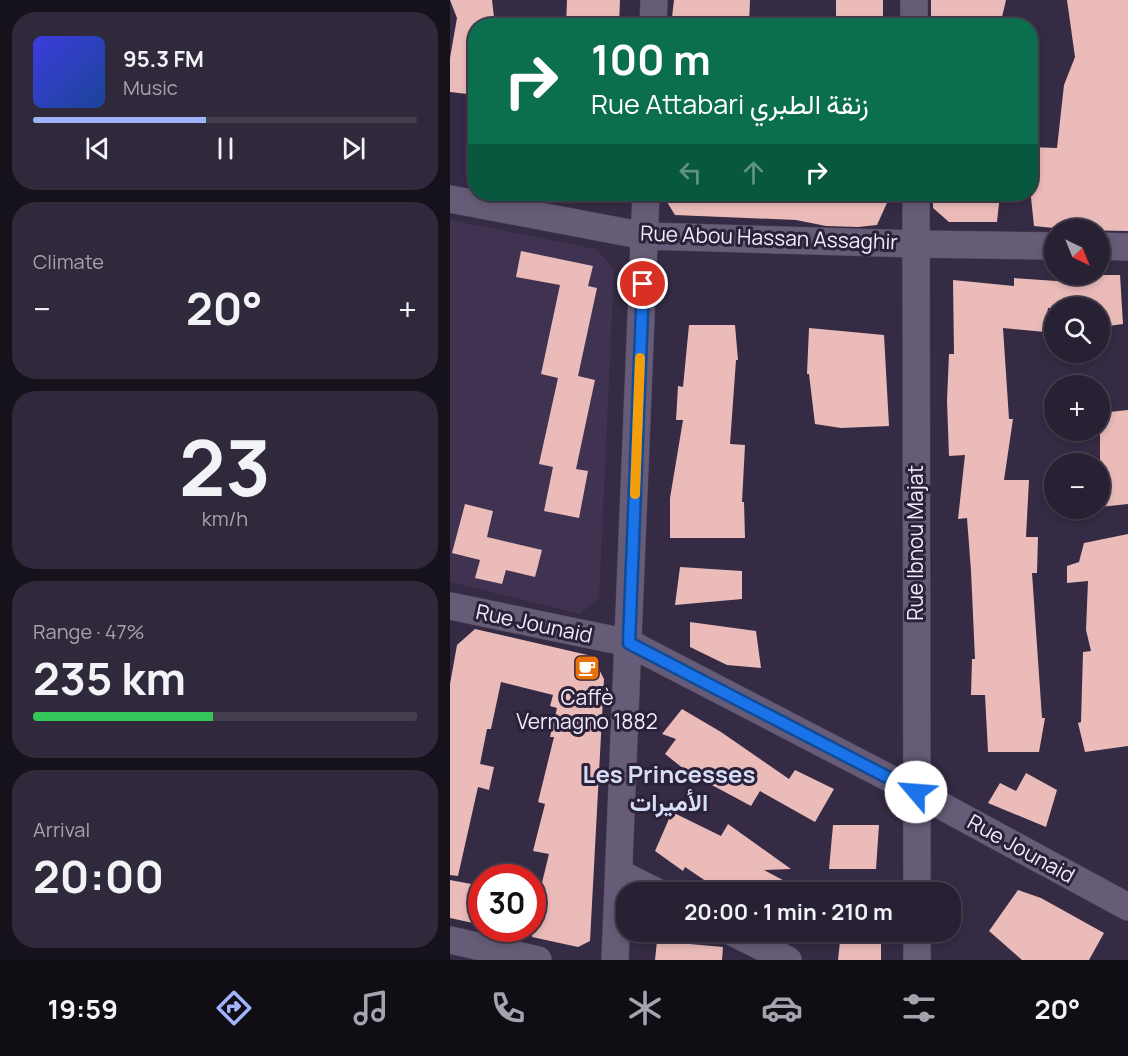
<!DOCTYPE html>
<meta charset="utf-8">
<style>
:root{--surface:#282033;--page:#30283b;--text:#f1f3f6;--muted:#a5a3ac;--line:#443e4e;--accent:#a1b3fd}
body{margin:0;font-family:Manrope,Vazirmatn,sans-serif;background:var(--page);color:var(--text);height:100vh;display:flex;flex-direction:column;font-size:22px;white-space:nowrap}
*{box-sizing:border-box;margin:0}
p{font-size:20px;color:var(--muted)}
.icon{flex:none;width:33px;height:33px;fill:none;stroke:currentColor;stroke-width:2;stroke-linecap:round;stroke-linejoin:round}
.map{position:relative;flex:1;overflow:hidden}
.sheet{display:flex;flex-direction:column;gap:12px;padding:12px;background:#16121c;width:450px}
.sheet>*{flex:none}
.hud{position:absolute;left:18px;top:18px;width:570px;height:183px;border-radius:24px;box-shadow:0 3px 9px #0003,0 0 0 2px var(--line);background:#0b6e4f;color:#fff;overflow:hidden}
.needle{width:39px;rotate:137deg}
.fabs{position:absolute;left:594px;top:219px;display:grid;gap:12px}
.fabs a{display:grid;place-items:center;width:66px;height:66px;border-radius:50%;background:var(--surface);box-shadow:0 3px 9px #0003,0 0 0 2px var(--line);font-size:30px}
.speed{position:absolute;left:18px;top:864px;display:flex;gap:12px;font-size:30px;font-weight:700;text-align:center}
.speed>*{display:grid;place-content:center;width:78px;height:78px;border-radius:50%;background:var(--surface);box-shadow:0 3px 9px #0003,0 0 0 2px var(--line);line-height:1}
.speed .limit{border:9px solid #d22;background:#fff;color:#111}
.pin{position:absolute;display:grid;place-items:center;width:51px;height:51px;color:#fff;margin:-26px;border:3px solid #fff;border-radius:50%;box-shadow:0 2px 6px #0007}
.me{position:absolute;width:66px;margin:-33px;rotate:297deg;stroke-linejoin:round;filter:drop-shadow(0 0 4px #0008)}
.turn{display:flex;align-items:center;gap:21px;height:126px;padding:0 24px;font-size:27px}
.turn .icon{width:78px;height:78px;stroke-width:2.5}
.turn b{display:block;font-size:42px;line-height:51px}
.lanes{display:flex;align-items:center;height:57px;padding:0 24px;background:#0003;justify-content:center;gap:30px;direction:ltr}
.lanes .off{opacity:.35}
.big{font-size:45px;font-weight:700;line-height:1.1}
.sheet .widget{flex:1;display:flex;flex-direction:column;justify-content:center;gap:9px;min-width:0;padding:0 21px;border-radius:24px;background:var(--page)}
.sheet .dial{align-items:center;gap:0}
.dial b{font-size:78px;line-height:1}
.song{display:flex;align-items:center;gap:18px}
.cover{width:72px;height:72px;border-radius:9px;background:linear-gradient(135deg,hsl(240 70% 55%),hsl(220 70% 35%))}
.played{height:6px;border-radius:3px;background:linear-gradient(90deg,var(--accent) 45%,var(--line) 45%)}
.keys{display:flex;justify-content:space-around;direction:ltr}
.heat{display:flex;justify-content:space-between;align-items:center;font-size:33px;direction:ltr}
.charge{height:9px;border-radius:4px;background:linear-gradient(90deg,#34c759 47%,var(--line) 0)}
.trip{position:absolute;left:166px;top:882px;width:345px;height:60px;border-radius:24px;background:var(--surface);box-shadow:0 3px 9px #0003,0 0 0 2px var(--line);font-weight:700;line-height:60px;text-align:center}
.dock{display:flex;height:96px;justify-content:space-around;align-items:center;background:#100d14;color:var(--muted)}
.dock .icon{width:42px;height:42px}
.dock .selected{color:var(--accent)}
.dock b{font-size:27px;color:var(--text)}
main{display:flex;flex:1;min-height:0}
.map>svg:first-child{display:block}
</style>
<main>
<section class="sheet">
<div class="widget">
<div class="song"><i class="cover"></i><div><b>95.3 FM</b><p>Music</p></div></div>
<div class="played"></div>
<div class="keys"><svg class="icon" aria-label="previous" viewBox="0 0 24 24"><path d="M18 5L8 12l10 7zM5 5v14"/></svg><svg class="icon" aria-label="pause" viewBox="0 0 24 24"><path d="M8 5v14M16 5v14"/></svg><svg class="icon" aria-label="next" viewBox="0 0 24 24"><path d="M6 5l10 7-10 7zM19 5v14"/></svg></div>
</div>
<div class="widget"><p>Climate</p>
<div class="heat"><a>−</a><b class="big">20°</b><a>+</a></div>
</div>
<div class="widget dial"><b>23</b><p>km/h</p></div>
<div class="widget"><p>Range · 47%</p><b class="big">235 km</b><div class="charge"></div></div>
<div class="widget"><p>Arrival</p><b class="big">20:00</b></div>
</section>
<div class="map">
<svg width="678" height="960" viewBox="0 0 678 960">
<rect width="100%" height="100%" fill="#352b44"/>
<path fill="#403352" d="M0 220 146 249 164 269 149 598 130 614 0 582Z"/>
<path fill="#eabbb9" d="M0 0H42L45 26H26V95L0 92V58L7 18Z
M117 0H170L169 26H116Z
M224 0H300L299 26H221Z
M386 0H433V26H386Z
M481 0H556L550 26H481Z
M617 0H678V231L623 230 584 226 580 188V147L607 148 614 85 625 57Z
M212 194H441L427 225 408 227 376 226 346 220 225 215Z
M483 194H550L547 222H499L483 208Z
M71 251 143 266 138 286 147 288 128 376 145 380 126 469 138 471 129 518 94 511 103 467 89 464 108 378 91 374 110 285 66 277Z
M620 275H670L673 324 650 327V308H598L595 332 553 328 559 419H563L554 480H579L576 537H588L587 573H582L592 718H595L589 752H538L535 695H521L522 659H525L521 571 517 518 508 519 515 455 499 456 497 401 499 354H504L503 280 564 286V278L621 282Z
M239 325H285L288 360H286L280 444 295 445 292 502H294L295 538H220V498L233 420H226L228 386 233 387Z
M359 328 434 335 439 426 391 428 365 424 359 374H357Z
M678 410V504L650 507V413Z
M15 504 43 511 37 537 92 550 85 577 56 570 52 584 25 578 30 560 2 553Z
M678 534V746L635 752 628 723 631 722 633 652 641 651 636 630 638 581 617 583V566L629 562 634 543Z
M230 567 292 571V599L225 605Z
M240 622 306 631 311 668 277 665 240 647Z
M25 629 142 656 154 679 140 941 128 947 82 937V897L88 899 99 854 83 851 95 804 88 802 104 737H100L107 708 100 706 103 695 51 682 41 729H37L30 764 44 767 39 790 28 787 8 876 0 875V684L7 645Z
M232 709 271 732 339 779 345 770 384 789 365 822 310 791 301 806 245 776 244 777 215 754 226 739 212 734Z
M576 773 607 790 596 827 538 803 550 783 566 791Z
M222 812 271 836 278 824 341 869 314 870 355 892H272L235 867 233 871 205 851Z
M383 825H429L426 869H379Z
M0 880 32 886V925L0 918Z
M568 890 591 898 654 933 639 960H572L539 931Z
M391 932H431V960H388Z
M207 941 273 947 272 960H205Z"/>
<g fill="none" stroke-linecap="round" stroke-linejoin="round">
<g stroke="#50475c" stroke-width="28">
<path id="minor" d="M464 0V26
M203 26 204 0
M466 194 467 892
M0 199 195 236 466 244 604 246
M650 246 678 247
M0 606 179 643 466 792 678 907
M169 873 207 892
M282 932 338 960
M467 932V960
M0 940 88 960
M165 960 196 194"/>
</g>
<use href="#minor" stroke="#675c77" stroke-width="27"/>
</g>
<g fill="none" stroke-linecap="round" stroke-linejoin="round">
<g stroke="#114b97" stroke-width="15">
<path id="route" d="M193 284 179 643 466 792"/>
</g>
<use href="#route" stroke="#1a73e8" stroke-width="10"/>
<path stroke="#f59e0b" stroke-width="10" d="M185 494 190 358"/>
</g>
<defs>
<g id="cafe-square" transform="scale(1.35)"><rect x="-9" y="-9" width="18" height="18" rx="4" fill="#e8710a" stroke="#2b2139"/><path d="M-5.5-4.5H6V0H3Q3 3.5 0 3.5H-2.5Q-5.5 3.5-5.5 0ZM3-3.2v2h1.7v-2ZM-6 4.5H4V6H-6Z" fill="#fff"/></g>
</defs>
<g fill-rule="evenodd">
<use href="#cafe-square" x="137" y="668"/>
</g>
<g text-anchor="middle" stroke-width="6" stroke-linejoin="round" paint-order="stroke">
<g font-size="21" fill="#f1ebfc" stroke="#2b2139">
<text transform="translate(319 238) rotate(2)" y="7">Rue Abou Hassan Assaghir</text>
<text transform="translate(466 543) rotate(-90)" y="7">Rue Ibnou Majat</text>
<text transform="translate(84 624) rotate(12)" y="7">Rue Jounaid</text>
<text transform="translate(571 849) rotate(29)" y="7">Rue Jounaid</text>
</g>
<g font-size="21" fill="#f1ebfc" stroke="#2b2139">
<text x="137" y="705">Caffè<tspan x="137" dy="24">Vernagno 1882</tspan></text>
</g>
<g font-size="24" font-weight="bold" fill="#d5ddf9" stroke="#2b2139">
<text x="219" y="783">Les Princesses<tspan x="219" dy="28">الأميرات</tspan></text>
</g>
</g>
</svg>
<div class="fabs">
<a><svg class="needle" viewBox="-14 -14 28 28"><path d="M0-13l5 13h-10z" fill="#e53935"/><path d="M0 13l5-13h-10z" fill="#a5a3ac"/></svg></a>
<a><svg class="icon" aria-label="search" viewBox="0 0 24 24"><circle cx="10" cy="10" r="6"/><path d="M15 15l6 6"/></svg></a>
<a>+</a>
<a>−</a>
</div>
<div class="speed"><div class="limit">30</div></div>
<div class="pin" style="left:193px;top:284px;background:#d93025"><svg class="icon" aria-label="arrive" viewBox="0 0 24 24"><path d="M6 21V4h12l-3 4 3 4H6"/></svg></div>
<svg class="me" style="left:466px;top:792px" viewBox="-20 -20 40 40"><circle r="19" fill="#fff"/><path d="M0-13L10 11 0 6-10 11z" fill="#1a73e8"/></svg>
<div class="trip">20:00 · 1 min · 210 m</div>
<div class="hud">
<div class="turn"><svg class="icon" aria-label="right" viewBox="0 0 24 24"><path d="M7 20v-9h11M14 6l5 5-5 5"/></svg><div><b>100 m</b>Rue Attabari زنقة الطبري</div></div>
<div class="lanes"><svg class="icon off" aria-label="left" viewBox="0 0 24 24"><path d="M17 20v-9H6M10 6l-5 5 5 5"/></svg><svg class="icon off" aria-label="ahead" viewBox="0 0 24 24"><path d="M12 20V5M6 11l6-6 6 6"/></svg><svg class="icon" aria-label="right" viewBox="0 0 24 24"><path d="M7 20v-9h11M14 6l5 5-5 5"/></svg></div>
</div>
</div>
</main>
<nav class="dock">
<b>19:59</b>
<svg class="icon selected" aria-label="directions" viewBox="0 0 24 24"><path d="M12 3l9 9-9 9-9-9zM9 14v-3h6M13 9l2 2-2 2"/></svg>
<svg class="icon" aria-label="music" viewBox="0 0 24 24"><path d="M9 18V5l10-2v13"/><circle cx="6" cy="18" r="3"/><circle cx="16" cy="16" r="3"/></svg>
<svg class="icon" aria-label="phone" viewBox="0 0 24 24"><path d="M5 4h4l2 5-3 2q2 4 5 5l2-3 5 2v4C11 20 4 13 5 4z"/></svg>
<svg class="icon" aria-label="climate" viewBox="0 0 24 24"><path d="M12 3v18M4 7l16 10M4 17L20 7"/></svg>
<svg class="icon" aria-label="car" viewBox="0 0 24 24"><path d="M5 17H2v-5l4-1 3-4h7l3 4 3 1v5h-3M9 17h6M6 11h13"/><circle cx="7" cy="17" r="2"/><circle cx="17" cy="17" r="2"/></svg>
<svg class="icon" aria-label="filters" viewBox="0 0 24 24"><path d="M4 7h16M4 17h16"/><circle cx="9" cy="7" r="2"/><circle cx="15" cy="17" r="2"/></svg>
<b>20°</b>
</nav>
